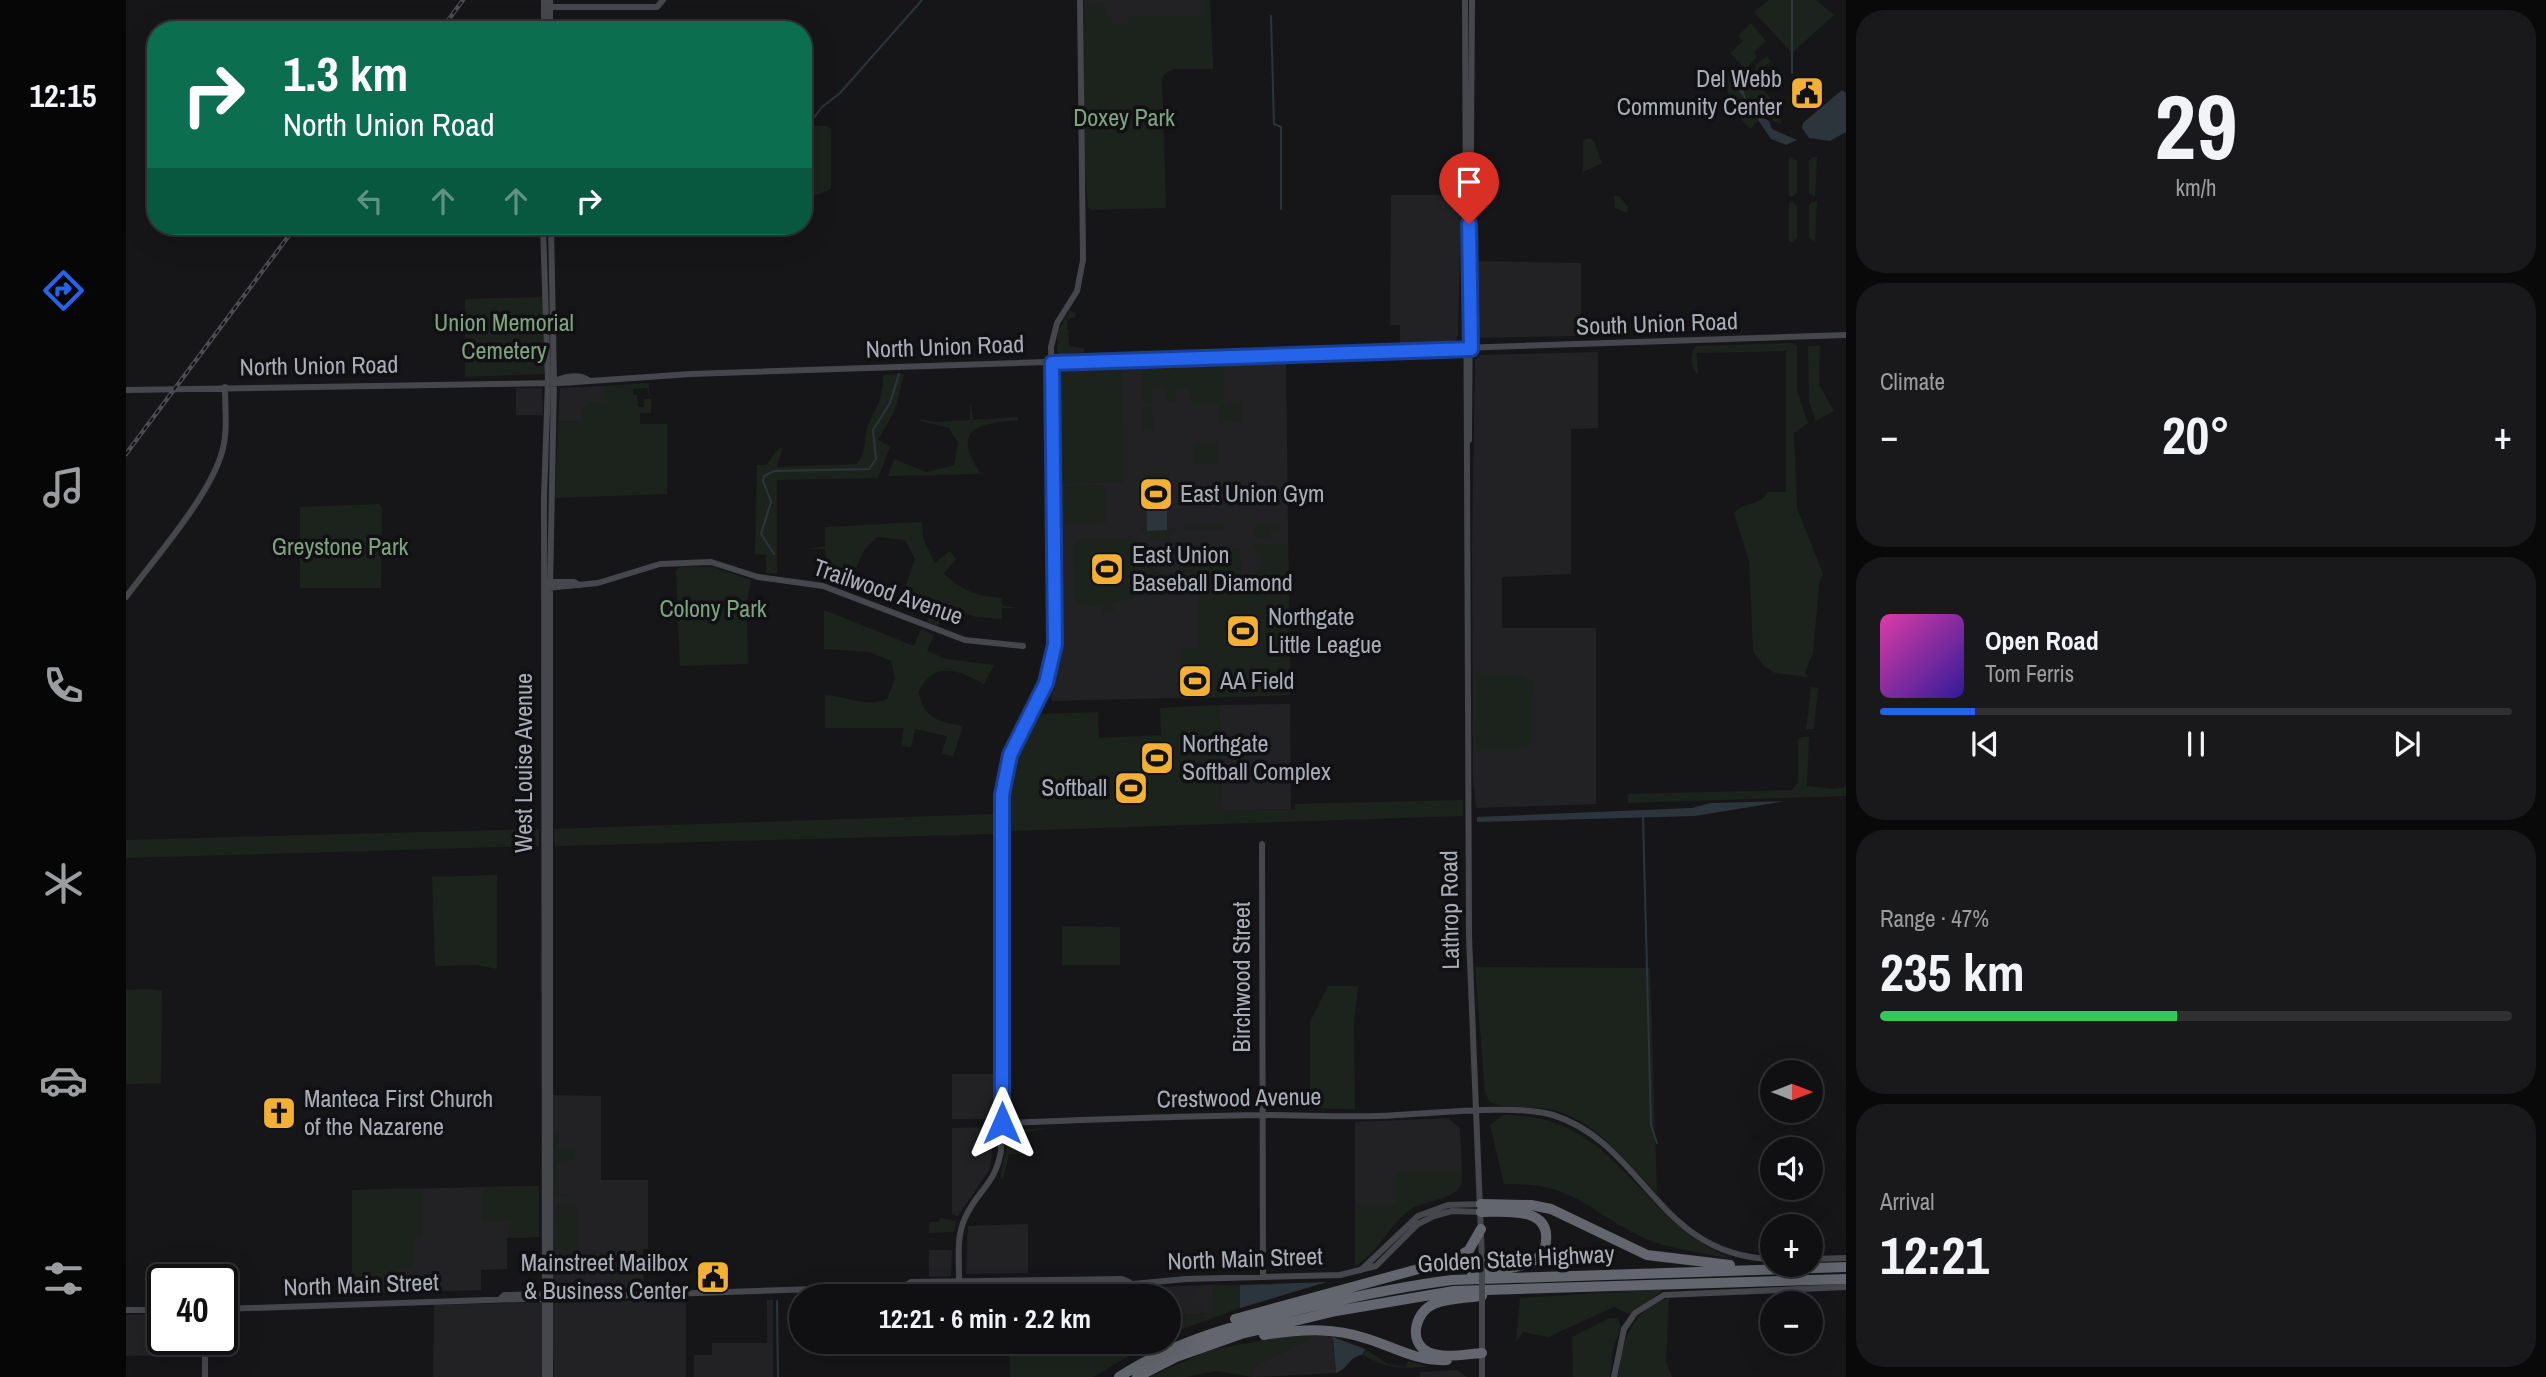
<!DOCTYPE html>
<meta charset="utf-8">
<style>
:root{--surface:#101012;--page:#19191b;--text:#f1f3f6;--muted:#9c9d9f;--line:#303032;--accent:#2563eb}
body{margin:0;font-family:"Archivo Narrow",sans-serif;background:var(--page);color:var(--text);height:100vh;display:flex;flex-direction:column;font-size:26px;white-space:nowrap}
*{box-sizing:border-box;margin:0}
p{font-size:23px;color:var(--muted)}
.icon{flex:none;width:38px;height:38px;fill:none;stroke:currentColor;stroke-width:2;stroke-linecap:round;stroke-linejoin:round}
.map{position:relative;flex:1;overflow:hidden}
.sheet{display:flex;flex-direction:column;gap:10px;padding:10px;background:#09090a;width:700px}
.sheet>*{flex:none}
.banner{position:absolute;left:21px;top:21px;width:665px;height:214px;border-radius:28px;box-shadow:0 7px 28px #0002,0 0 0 2px var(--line);background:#0b6e4f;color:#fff;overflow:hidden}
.needle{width:46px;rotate:90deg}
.buttons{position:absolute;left:1634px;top:1060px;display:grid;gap:14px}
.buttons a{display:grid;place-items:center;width:63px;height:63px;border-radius:50%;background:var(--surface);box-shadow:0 7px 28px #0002,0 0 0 2px var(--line);font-size:35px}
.speed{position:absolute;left:21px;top:1264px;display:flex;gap:14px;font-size:35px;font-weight:700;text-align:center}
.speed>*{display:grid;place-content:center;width:91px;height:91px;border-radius:50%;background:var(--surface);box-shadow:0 7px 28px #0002,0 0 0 2px var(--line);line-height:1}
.speed .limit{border:4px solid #111;border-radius:10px;background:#fff;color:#111}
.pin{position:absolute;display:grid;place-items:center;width:60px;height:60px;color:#fff;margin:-72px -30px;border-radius:50% 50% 50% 0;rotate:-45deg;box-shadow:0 0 7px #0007}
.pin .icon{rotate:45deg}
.me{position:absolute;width:77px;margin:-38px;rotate:0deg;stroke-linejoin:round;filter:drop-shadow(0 0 5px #0008)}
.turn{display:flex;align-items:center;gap:24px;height:147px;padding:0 21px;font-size:32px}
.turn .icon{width:91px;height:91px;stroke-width:2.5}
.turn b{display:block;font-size:49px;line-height:60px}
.lanes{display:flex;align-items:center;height:66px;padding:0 21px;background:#0003;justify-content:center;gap:35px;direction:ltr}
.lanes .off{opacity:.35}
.big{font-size:52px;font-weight:700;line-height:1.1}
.sheet .card{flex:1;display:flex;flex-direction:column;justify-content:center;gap:10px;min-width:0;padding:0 24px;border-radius:28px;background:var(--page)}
.sheet .dial{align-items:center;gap:0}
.dial b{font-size:91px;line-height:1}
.song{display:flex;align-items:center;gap:21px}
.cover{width:84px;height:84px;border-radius:10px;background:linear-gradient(135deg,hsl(320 70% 55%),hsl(250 70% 35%))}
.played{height:7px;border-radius:4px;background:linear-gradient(90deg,var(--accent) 15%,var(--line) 15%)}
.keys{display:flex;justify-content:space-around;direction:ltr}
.heat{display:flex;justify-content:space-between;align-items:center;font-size:38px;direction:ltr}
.charge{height:10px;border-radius:5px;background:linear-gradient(90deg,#34c759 47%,var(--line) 0)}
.trip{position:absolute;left:663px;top:1284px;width:392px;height:70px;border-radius:35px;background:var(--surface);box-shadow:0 7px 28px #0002,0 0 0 2px var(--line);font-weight:700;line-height:70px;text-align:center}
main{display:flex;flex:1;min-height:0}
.menu{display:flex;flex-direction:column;width:126px;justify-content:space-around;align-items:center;background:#060607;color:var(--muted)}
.menu .icon{width:49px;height:49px}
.menu .active{color:var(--accent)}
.menu b{font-size:32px;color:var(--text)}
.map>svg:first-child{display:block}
</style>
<main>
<nav class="menu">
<b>12:15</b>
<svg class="icon active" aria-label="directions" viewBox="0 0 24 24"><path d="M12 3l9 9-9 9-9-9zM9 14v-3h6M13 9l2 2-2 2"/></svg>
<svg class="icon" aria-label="music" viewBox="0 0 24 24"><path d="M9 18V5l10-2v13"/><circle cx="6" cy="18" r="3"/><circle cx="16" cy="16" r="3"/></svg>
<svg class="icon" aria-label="phone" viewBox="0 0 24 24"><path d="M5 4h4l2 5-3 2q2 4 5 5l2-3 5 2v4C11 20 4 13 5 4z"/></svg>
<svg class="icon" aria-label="climate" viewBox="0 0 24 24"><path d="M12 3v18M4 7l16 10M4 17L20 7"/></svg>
<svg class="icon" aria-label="car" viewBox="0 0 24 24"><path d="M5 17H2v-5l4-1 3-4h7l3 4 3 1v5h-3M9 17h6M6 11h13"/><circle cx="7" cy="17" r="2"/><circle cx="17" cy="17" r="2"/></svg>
<svg class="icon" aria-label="filters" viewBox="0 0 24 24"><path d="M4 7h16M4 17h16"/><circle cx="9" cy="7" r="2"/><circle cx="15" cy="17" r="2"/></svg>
</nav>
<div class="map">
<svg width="1720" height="1377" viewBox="0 0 1720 1377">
<rect width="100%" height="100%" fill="#161618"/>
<path fill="#222225" d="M958 0H1084L1087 69 958 68Z
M1265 195H1335L1332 335 1329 341 1274 343V325H1264Z
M1352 261 1455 263V336L1351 338Z
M1472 352V428L1445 429V574L1376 577V628H1470V804L1350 808 1347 779 1346 549 1349 360 1354 355Z
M1160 360 1164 695 926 701 923 692 937 634 932 368Z
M478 386 479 402 457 421 432 422 434 388Z
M390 388H416L417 415H390Z
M1164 704 1165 809 1095 811 1093 705Z
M826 1074H868L866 1119H826Z
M426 1095 475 1096V1180H522V1249H517L518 1288 427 1290Z
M1322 1118 1334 1128 1336 1171H1270V1205H1229V1122Z
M860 1127 868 1133 864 1169 832 1216 826 1214V1128Z
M413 1186V1237L381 1238V1269L355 1270V1290L226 1294V1190Z
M902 1224V1273L840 1274 842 1226Z
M803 1250H826L825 1276 803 1277Z
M1086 1285 1088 1313 1061 1315 1043 1312V1297H985L973 1289Z
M560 1299V1377H428L426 1303Z
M641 1300H647V1377H568V1355H586V1343H641Z
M417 1302 418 1377H307L308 1305Z
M37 1314V1339H47L51 1355 0 1356V1315Z
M1190 1335 1207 1337 1210 1373 1127 1377 1125 1368Z
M1331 1370 1341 1377H1294V1372Z"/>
<path fill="#1c231d" d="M1078 0H1084L1087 69C1071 69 1044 63 1036 78L1040 208 965 210 962 207 958 158V8L961 5 978 2 980 15 986 18V24H1002L1003 16H1078Z
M1643 0H1690L1708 15 1666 53 1628 12Z
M1625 23 1640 41 1628 52 1631 57 1619 69 1604 53 1617 41 1612 36Z
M1641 56 1645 61 1631 74 1632 84 1651 106 1656 124 1647 121 1643 104 1625 129C1608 115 1602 96 1598 75L1601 70 1625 76 1632 63Z
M677 126H701L705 129V189L677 200Z
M1463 138 1468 141 1476 163 1457 172V141Z
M1663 157 1671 161V193L1666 197 1663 196Z
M1687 157H1691L1689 197 1683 193V161Z
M1488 196H1493L1502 207 1501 213 1489 208Z
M1666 201 1671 206V238L1666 242 1663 241V203Z
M1686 202H1691L1689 242 1683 238V205Z
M417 297 418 374 339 377V299Z
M944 311 950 313 949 317 941 319V330H947L942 331 943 346 958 348V353L933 354 931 351 932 331Z
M1666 343 1671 346V391L1682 423 1668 433 1671 508 1697 574 1693 584 1687 653 1679 673 1683 677 1649 673 1638 666 1627 651 1623 561 1608 513C1617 502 1636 505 1642 492H1660V351L1571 353 1572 374C1564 370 1564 352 1570 346Z
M1682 346H1694L1693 385 1708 411 1690 421 1683 401Z
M1097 363 1098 403H1067L1064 402 1063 387 1049 388 1050 402H1040V388H1026V403H1017V365Z
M996 366 998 482 934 484 932 368Z
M778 374 769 410 752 440 764 447 752 478 651 480V574L640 573V555L629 554 631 465H640L654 447 656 449 651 467 731 464C739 453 738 447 740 433 746 409 758 404 757 375Z
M523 383V396L521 388 507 389V395H511L512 407H518V399H525V413H514V424H541V494L429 498 432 422 456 421 457 410 464 402H478V386Z
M844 401 847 420 892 417V420C852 423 824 429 855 474L762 476 768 459 800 472 828 465 832 443 823 428 794 421 795 419 810 422 844 420Z
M1104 401H1116V422L1093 423V404H1104Z
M1017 407H1025L1028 430 1017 431Z
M1071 443H1092V463L1067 464V448Z
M1018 474H1043V482H1018Z
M979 485 980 523 938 524V486Z
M253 504 256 507 255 588H174V507Z
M796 522 797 539 809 563 824 551 830 559 818 573C835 591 851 596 876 598V606L894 608H876V619L850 617 820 606 812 626 801 622 807 604 777 593 789 559 779 540 751 537 738 550 728 573 700 562 699 549H681L699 546V527Z
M1099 523V529L1059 530V524Z
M1130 524 1154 525V527L1144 531V538H1128Z
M1016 526H1021V531L1053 527C1041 545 1027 545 1014 528Z
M1012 538 1014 562 1027 561C1044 599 1051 578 1067 595L1016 596 990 602 986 603 989 611 977 615 974 606 949 604 947 546 954 539Z
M1127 544H1162L1164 695 1055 699 1054 649 1072 648V595L1102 594 1103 586H1116L1128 580 1136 562Z
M1114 548 1115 576 1052 577V549Z
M554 567H587L625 580 621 602 622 664 554 666 550 570Z
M698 610 788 646 795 629 808 635 801 651 820 659 868 665 858 684C834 670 806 660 793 692 797 719 814 722 837 726L827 756 816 753 821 736 789 729 785 747 775 746 778 728H699V695C722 696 739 708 761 699L769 678 765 661 743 652 698 649Z
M1350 673H1384L1407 682 1405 744 1387 751H1350Z
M1685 687 1692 688 1688 729H1680Z
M1093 705 1095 811 1169 809V804L1337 800V816L881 831C880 796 885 740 913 714L972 712 973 738 1035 735 1034 708Z
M1676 737H1683L1681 786 1708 789 1720 787V796L1502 803V794L1666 790 1672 782V740Z
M867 814 868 834 429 846 428 829Z
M413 829V846L0 858V840Z
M371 875V969L351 965 309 966 306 877Z
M936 926 994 927V965H936Z
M1349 967 1524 968 1531 1194C1502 1163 1473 1125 1432 1111 1412 1105 1377 1111 1363 1101L1359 1092Z
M1202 986H1232L1228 1023 1229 1109 1187 1108 1184 1105V1022Z
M23 989 36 991 35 1083 0 1084V990Z
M1377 1115C1494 1113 1511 1224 1610 1260 1584 1254 1538 1248 1516 1237 1460 1210 1447 1182 1378 1184L1364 1125Z
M925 1128 900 1132V1154H883L877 1179 874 1178 884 1130Z
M428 1134H432L431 1149H449L448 1161H435L431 1164V1190L432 1194H442V1197L428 1195Z
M1270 1171H1336V1182C1330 1201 1300 1199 1284 1210 1262 1225 1253 1253 1229 1266V1205H1270Z
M413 1186V1237L382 1238V1222H356V1187Z
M297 1189 296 1238 287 1239V1268L271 1269V1292L226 1294V1190Z
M430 1204 451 1205V1252L428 1249Z
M814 1218 830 1221 828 1232 803 1233V1222H813Z
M1086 1285H1114V1308L1043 1334V1312L1061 1315 1087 1313Z
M973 1289 985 1297H883V1291Z
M1535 1289V1292L1503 1314 1488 1307 1422 1337 1397 1332 1390 1342 1394 1298Z
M1543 1298 1540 1361 1546 1377H1492C1496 1341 1505 1310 1543 1298Z
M1484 1318H1491L1495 1327 1487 1349 1484 1377H1447L1446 1337Z
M1166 1335H1190L1125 1368 1127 1377 1090 1371 1060 1377H1023L1084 1350Z
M884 1342H1027L967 1377H884Z
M1239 1349 1262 1364 1279 1367 1282 1361 1302 1367C1270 1368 1265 1369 1236 1355Z"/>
<path fill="#2c353c" d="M1610 77 1614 78 1620 99 1636 111 1634 116 1643 121 1646 129 1671 140 1660 145 1645 139 1630 117 1632 112 1621 108 1623 104 1605 81Z
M1716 90 1720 93V132L1704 141 1683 138 1676 128 1677 123Z
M1041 507V530L1021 531V508Z
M1660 801 1569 816 1351 822V817L1566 808 1584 803Z
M1201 1282 1114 1308V1285Z
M1207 1337 1239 1349 1236 1355C1224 1356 1222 1369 1210 1373Z"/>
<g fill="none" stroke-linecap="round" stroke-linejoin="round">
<path stroke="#2c353c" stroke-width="2" d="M1145 16 1148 124 1155 127V209
M1666 73V0
M677 132 696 107 714 93 796 0
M648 554 635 534 645 502 637 481 638 476 648 471 743 469 750 459 747 430 764 403 773 374
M1517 816 1525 1125 1531 1143
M651 1301 652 1377"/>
<path stroke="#45474d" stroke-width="6" d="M424 0V30
M1339 0 1343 936 1356 1259
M418 7H531L537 0
M418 30V0
M417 226 422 382 418 497 419 1377
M428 382C437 376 454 374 462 380
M0 390 435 383 565 374 1720 335
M1343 440 1346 0
M420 582H448L453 585
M420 588 472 583 534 564 585 562 632 577 697 586 839 640 897 646
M0 597C28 559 84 496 96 452 102 431 99 409 99 387
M1136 844 1137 1277
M876 1123C962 1120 1049 1116 1136 1115 1175 1115 1214 1117 1252 1116 1298 1115 1386 1103 1427 1115 1519 1144 1532 1257 1647 1259
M1685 1259 1720 1258
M1235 1270 1292 1216 1322 1205 1355 1204
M779 1286 785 1289 996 1285 1060 1279 1214 1275 1250 1266 1292 1224 1308 1216 1326 1211 1355 1212
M833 1288C834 1265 829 1239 839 1218 851 1190 869 1186 875 1151V795L884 756 920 683 929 647 925 347 931 323 951 291 957 260 954 0
M375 1298 378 1295 476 1293 481 1296
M96 1309 751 1287 779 1286 785 1282 996 1279 1003 1282
M0 1310H37
M1356 1312V1377
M79 1339V1377
M424 1377V588L428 382 425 226
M1488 1377 1498 1329 1509 1313 1538 1295 1720 1287"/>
<path stroke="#63666e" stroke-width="10" d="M1355 1204 1405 1205 1425 1209 1521 1255 1604 1265
M1346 1275C1365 1270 1388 1270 1405 1262 1414 1258 1420 1250 1420 1241 1424 1206 1377 1212 1355 1212
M1109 1319 1329 1259 1343 1250 1355 1229
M1138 1335C1174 1329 1207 1327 1242 1339 1268 1347 1292 1362 1321 1360
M1356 1353C1340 1354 1317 1359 1302 1352 1281 1341 1290 1311 1308 1304 1322 1298 1341 1298 1356 1296
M993 1377C1052 1339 1117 1323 1184 1307 1231 1296 1278 1286 1326 1280L1720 1267
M1011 1377 1050 1357 1115 1334 1210 1311 1328 1291 1720 1279"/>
<g stroke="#4a4c52" stroke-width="4.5">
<path id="rail" d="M315 30 337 0
M0 454 170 226"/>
</g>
<use href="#rail" stroke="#111113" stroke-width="2" stroke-dasharray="5" stroke-linecap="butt"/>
<path stroke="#45474d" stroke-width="6" d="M1356 1259V1312"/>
</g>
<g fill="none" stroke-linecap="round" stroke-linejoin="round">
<g stroke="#184099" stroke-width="18">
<path id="route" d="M876 1123V795L884 755 920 683 929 644 926 363 1345 349 1343 224"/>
</g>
<use href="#route" stroke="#2563eb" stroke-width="12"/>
</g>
<defs>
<g id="civic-square" transform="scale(1.75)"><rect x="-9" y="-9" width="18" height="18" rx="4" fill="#f2b134" stroke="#111113"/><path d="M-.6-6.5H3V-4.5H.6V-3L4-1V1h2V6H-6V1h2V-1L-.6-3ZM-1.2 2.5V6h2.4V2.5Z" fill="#111"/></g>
<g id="stadium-square" transform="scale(1.75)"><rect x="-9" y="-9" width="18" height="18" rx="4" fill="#f2b134" stroke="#111113"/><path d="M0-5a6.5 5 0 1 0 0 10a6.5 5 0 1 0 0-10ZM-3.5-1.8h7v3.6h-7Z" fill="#111"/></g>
<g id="church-square" transform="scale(1.75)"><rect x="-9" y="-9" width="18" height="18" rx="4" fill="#f2b134" stroke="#111113"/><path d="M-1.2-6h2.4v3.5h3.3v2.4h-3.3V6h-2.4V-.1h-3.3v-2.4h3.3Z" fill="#111"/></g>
</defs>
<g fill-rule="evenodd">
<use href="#civic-square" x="1681" y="93"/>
<use href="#stadium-square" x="1030" y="494"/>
<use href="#stadium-square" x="981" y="569"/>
<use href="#stadium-square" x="1117" y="631"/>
<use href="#stadium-square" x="1069" y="681"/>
<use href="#stadium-square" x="1031" y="758"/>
<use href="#stadium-square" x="1005" y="788"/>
<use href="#church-square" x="153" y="1113"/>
<use href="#civic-square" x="587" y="1277"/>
</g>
<g text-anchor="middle" stroke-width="7" stroke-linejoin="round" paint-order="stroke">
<g font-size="24" fill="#a8adb8" stroke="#111113" text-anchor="start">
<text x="1656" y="87" text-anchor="end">Del Webb<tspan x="1656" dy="28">Community Center</tspan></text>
<text x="1054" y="502">East Union Gym</text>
<text x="1006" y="563">East Union<tspan x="1006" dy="28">Baseball Diamond</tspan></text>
<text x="1142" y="625">Northgate<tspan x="1142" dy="28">Little League</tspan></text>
<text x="1094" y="689">AA Field</text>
<text x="1056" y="752">Northgate<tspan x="1056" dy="28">Softball Complex</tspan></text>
<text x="981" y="796" text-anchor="end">Softball</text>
<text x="178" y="1107">Manteca First Church<tspan x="178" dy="28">of the Nazarene</tspan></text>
<text x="562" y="1271" text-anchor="end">Mainstreet Mailbox<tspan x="562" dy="28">&amp; Business Center</tspan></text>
</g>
<g font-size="24" fill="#7fa381" stroke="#111113">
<text x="998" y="126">Doxey Park</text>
<text x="378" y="331">Union Memorial<tspan x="378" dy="28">Cemetery</tspan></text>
<text x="214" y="555">Greystone Park</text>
<text x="587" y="617">Colony Park</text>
</g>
<g font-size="24" fill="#a8adb8" stroke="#111113">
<text transform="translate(1531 324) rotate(-2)" y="8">South Union Road</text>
<text transform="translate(819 347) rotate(-2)" y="8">North Union Road</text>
<text transform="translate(193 366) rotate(-1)" y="8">North Union Road</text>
<text transform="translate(762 592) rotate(19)" y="8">Trailwood Avenue</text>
<text transform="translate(398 763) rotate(-90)" y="8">West Louise Avenue</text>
<text transform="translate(1324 910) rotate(-91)" y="8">Lathrop Road</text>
<text transform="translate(1116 977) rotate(-90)" y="8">Birchwood Street</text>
<text transform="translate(1113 1098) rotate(-1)" y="8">Crestwood Avenue</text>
<text transform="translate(1119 1259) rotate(-2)" y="8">North Main Street</text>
<text transform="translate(1390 1259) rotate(-3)" y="8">Golden State Highway</text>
<text transform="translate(235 1285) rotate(-2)" y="8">North Main Street</text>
</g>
</g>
</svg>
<div class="buttons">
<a><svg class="needle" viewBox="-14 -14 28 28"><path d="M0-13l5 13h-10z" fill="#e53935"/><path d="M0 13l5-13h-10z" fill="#9c9d9f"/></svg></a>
<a><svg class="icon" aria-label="sound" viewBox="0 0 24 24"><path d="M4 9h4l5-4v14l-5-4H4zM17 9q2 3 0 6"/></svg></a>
<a>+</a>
<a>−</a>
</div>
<div class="speed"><div class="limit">40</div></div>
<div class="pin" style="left:1343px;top:224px;background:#d93025"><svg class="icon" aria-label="arrive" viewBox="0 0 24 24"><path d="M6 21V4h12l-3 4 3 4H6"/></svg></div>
<svg class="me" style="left:876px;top:1123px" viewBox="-20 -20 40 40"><path d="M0-17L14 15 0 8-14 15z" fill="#2563eb" stroke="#fff" stroke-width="4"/></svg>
<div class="trip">12:21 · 6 min · 2.2 km</div>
<div class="banner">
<div class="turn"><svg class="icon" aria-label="right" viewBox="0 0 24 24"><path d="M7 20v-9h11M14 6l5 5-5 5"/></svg><div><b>1.3 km</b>North Union Road</div></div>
<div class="lanes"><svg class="icon off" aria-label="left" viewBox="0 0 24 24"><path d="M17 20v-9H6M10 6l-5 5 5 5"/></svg><svg class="icon off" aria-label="ahead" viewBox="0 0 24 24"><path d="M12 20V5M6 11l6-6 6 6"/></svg><svg class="icon off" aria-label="ahead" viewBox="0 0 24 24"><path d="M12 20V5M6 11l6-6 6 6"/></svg><svg class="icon" aria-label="right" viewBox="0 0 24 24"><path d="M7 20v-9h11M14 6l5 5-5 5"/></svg></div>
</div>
</div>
<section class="sheet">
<div class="card dial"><b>29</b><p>km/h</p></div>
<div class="card"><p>Climate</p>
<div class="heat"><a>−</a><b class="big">20°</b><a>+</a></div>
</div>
<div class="card">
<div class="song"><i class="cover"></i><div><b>Open Road</b><p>Tom Ferris</p></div></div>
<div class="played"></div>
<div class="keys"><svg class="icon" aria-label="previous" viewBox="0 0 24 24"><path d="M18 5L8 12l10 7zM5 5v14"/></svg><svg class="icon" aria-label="pause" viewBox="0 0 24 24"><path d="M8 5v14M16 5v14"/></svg><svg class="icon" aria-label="next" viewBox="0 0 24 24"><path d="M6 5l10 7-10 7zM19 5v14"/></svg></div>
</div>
<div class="card"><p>Range · 47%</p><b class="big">235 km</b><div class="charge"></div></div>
<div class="card"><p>Arrival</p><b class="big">12:21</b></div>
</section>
</main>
